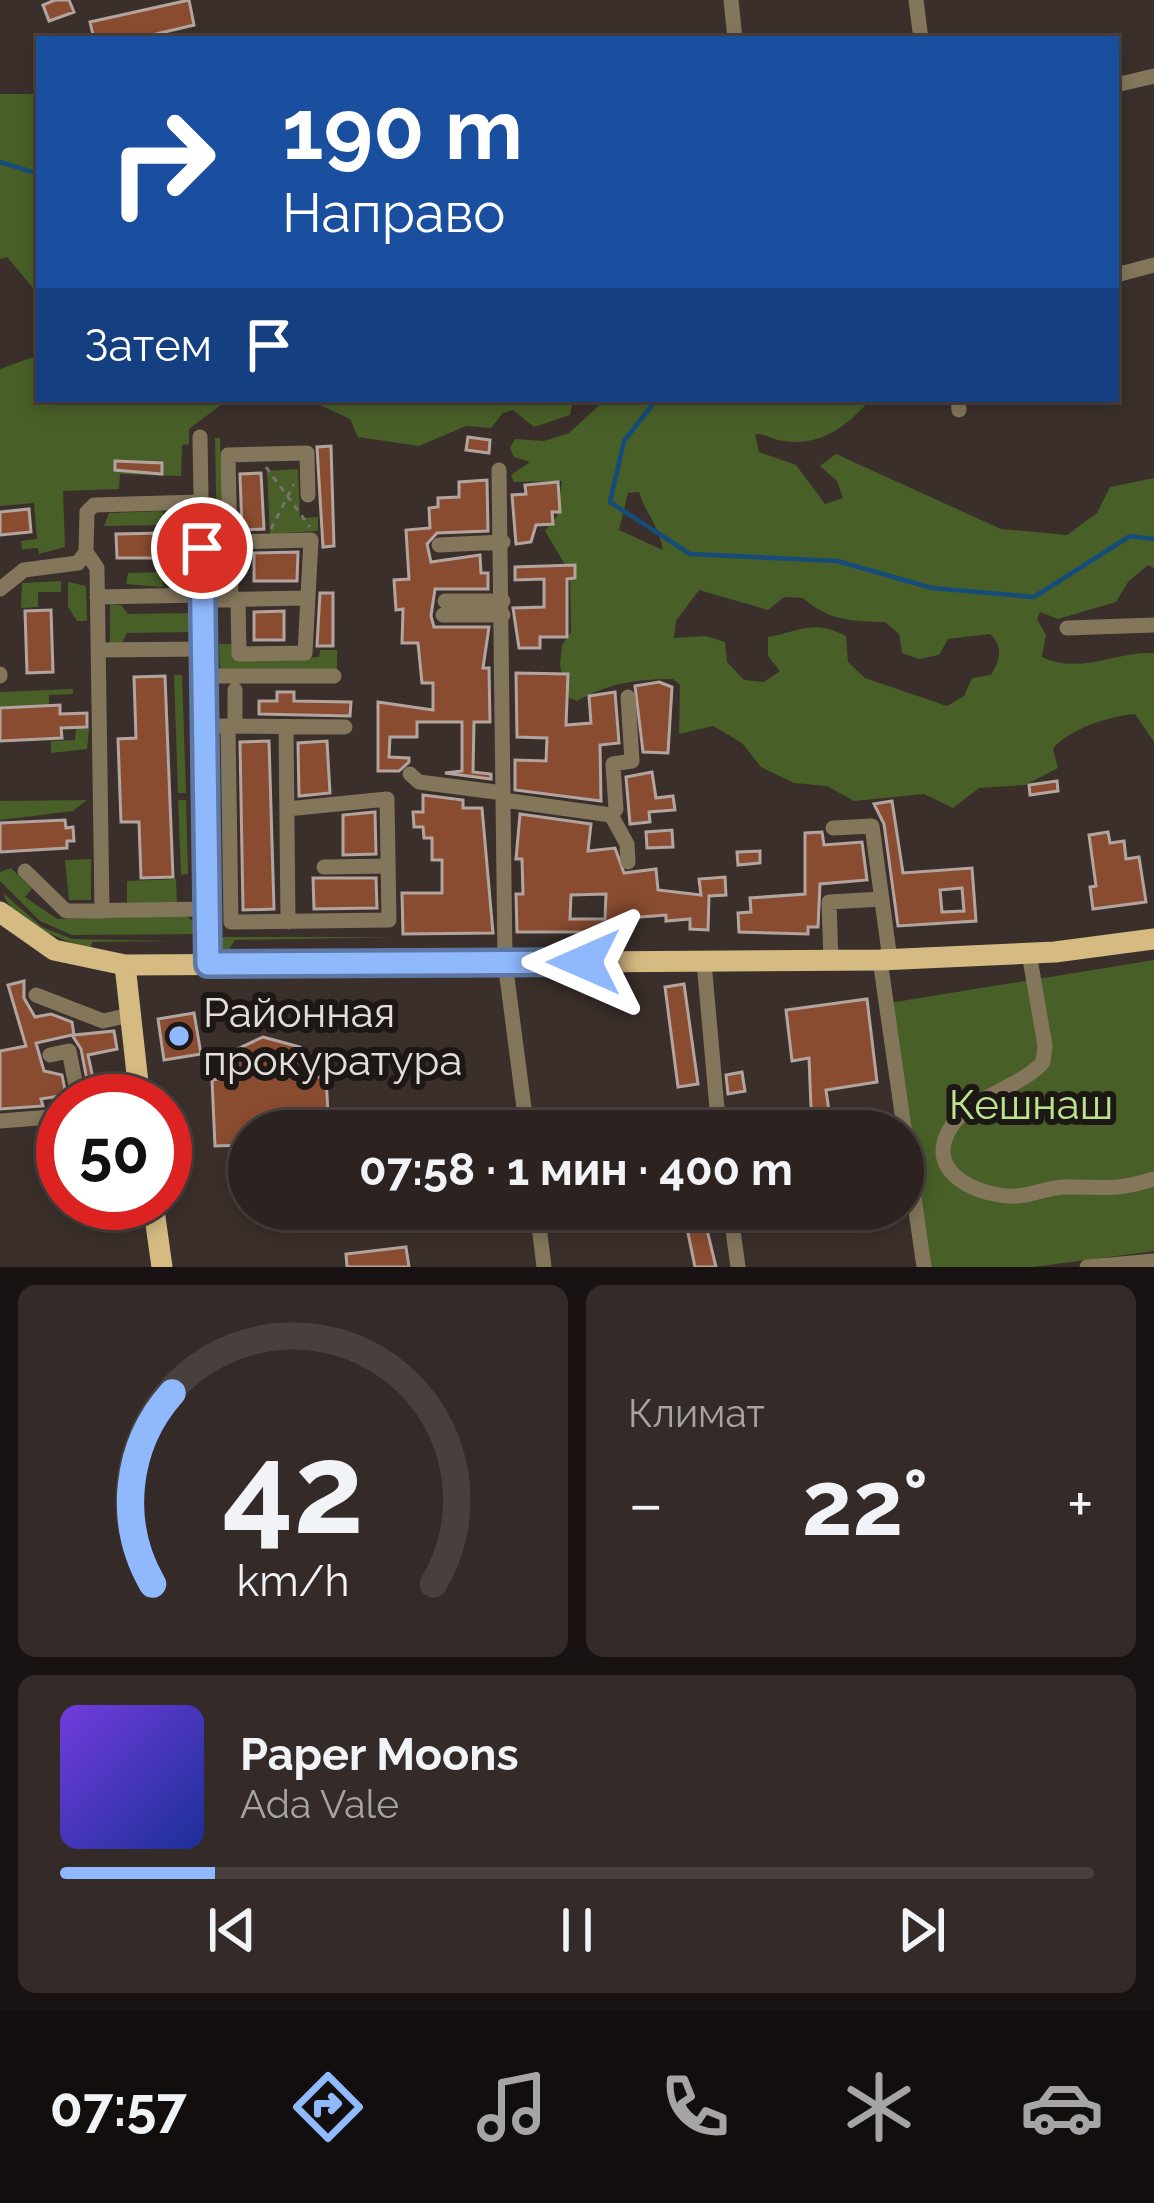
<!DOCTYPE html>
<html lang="ru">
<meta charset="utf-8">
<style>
:root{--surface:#2c2320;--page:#342b29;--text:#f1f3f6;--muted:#a6a4a5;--line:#48403e;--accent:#8fb8fd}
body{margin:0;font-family:Raleway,sans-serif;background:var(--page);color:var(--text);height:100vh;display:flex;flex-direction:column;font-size:45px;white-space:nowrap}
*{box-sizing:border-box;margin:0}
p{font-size:39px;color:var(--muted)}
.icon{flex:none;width:66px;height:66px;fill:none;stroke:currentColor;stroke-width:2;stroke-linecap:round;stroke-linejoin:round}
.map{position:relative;height:1267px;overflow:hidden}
.side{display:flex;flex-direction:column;gap:18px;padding:18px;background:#181312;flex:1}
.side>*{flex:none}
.banner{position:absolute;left:36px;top:36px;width:1083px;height:366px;border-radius:0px;box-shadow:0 6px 18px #0003,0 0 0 3px var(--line);background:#1a4fa0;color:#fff;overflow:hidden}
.speed{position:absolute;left:36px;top:1074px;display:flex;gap:24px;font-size:60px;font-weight:700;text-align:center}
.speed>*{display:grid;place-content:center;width:156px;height:156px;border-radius:50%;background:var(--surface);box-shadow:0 6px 18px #0003,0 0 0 3px var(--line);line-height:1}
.speed .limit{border:18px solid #d22;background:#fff;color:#111}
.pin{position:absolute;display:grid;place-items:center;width:102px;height:102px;color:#fff;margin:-51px;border:6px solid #fff;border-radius:50%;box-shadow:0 3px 12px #0007}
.me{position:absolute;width:132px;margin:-66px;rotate:270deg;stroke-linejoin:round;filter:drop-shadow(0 0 9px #0008)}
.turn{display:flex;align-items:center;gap:42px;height:252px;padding:0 48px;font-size:54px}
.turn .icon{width:156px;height:156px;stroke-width:2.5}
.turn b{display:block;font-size:84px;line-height:102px}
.then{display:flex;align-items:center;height:114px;padding:0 48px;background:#0003;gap:24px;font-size:45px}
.big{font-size:90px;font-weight:700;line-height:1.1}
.side .card{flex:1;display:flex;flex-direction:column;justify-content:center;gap:18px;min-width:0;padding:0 42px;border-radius:18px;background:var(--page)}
.side .dial{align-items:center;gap:0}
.dial svg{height:312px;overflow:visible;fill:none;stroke:var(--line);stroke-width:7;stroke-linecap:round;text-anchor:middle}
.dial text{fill:var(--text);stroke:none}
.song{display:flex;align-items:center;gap:36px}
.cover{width:144px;height:144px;border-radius:18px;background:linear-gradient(135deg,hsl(260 70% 55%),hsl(230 70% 35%))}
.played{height:12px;border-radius:6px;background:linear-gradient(90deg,var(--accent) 15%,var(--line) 15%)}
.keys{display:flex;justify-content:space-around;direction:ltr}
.heat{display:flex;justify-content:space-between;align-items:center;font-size:66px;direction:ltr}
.side .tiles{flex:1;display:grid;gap:18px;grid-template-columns:1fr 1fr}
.card:last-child{grid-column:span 2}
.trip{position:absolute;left:228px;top:1110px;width:696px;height:120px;border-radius:60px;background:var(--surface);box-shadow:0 6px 18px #0003,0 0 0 3px var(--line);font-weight:700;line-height:120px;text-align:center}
.tab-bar{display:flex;height:192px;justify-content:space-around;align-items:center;background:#120e0d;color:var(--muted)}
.tab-bar .icon{width:84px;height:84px}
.tab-bar .current{color:var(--accent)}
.tab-bar b{font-size:54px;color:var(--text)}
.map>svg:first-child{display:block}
</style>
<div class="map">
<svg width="1154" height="1267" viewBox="0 0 1154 1267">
<rect width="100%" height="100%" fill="#3a2f2b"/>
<path fill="#485f28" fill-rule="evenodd" d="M0 94H39V295L7 257 0 259Z
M30 358H39V399L250 402 221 405 189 429V444L182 445 181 476 120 474 119 489 63 491 65 547 39 554 38 548 22 549 21 541 37 539 34 503 0 506V369Z
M307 399H573L570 415 534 427 513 410 503 413 491 428 466 426 419 446 358 437 350 419Z
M606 399H871C848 425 821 447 784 441 773 440 767 434 755 434L759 452 796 465 825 504 843 498 837 481 820 466 836 454 1001 529 1067 535 1097 513 1110 487 1154 478V568L1148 565 1128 582 1116 602 1058 619 1040 612 1037 619 1046 635 1042 657C1081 675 1115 651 1154 653V742L1135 714C1110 716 1068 729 1053 749L1058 768 1025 785 979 788 953 808 924 794 854 801 827 786 794 783 761 767 742 743 713 726 679 734 680 685 673 679C637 679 609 683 577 701L567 697 560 665 562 645 571 632 570 573 545 531 557 516 562 481 514 482 511 475 530 462 514 457 510 448 515 439 544 441 569 433ZM639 492C646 514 659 526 663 550L619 530 628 493ZM699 590 768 610 784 597 803 598C827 620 853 622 885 622L899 634 902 653 919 659 939 655 948 639 990 634C1004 648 1000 660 991 675L972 678 964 696 947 706 865 678 848 662 846 636C814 619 801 631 768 637V656L780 671 764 682 744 680 727 662 725 642 706 636 674 638 676 621Z
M215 438H220L224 594H218Z
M298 469 300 518 318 517V531L270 534 267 471Z
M163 511 164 525 104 526 109 513Z
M172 512 191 517 193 559 172 560Z
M162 572 163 587 126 584 128 573Z
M61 581V592H38V607L21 608 22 583Z
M68 582 86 586 87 621H77L68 607Z
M110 604 121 605 128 614 194 613 195 632 127 633 122 643 110 644Z
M219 644H232L233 659 319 657 320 650H337V671L220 672Z
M174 675H182L186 793H178Z
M73 689V694L49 695V705L0 707V692Z
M76 729H89L87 749 51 753V741L75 740Z
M87 800 73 811 0 820V801Z
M178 800H186L188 874 181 875Z
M91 859V900H69L65 860Z
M11 868 32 889 25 897 57 919 186 916 196 923 197 934 72 935 40 921 0 881V872Z
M176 879 177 903 127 904V881Z
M3 893 42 927 72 939 172 941 92 942 91 949C61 940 12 922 3 893Z
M215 937H396L235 940 226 954 218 950Z
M1154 960V1251L1033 1267H931L889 1003Z"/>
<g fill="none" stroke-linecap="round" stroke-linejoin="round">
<path stroke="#154c79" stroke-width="4.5" d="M0 162 39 174
M657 399 624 441 610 502 690 554 837 561 932 588 1034 597 1130 536 1154 539"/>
</g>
<path fill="#8a4c30" stroke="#b2a49f" stroke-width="3" fill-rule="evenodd" d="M55 0H69L74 12 49 21 43 5Z
M189 0 194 25 135 39H94L90 22Z
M468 437 490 440 489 453 466 450Z
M331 446 334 546 323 547 317 447Z
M115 461 162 463V474L115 470Z
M261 473 264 529 242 530 240 474Z
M487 480 488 531 437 533 427 544 431 562 480 555 481 573H488V589H435L431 616 434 627H489L483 668H489L490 722H474L473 772 491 774V779L445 773 462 771V722H417V737H390L389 757 409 758V762L399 771H378V702L433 710V683H422L418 643H402L403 609 396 610 394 580 409 579 406 530 430 528 429 508 438 507V498L459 497V482Z
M558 482 560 512H552L553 524 536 525 531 542 516 544 512 495 526 494 525 485Z
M29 509 31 532 0 535V512Z
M163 533V558H117L116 534Z
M298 552 297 581H254V553Z
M575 565V578L567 579V637H540V648H519L513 608 544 607V579L515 580V567Z
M320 593H333V646H317Z
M51 610 53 672 27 673 25 611Z
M284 611V640H254V612Z
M516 673 568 674 566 725 591 723 589 696 615 692 619 743 600 745 601 801 515 790V760L546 761 547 738 517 737Z
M165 676 173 877 141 878 139 822H121L118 739 136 738 134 677Z
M659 682 672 687 668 753 643 752 635 686Z
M277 692H294V701L351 702 350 716 259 714V701H277Z
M60 705V714L87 713V727L61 728 62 738 0 741V708Z
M269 741 274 909 243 910 240 742Z
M327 741 330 793 299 796 298 743Z
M652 772 656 798 673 796 675 810 649 812 650 822 630 824 626 777Z
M1057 781 1058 791 1030 795 1029 785Z
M423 795 463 800V808H482L493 933 403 934 402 893H442V860H432V838H424L423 827H414L413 812H423Z
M892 801 903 873 972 868 976 921 898 926 884 824 874 804ZM962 888 964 911 942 912 940 890Z
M375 812 376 854 343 855V815Z
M520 814 591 824 588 851 615 848 624 873 656 869 658 890 701 895 699 879 725 877 726 895 709 896 708 930 690 929V919L666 921V915L628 918 629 932H517L516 894H523L522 859H516ZM606 894 605 919H570L571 895Z
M65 820 66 828 73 827 74 841H67V848L0 852V823Z
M672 830 673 847 647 848 646 832Z
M822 832 824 845 862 842 867 880 820 884 818 927H808V934L739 932 738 913 751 912 750 898 805 894V833Z
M1108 832 1110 843 1124 841 1126 859 1139 857 1146 902 1093 909 1090 887 1096 886 1089 835Z
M760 851V863L738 865 737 852Z
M313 878H376L377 908 314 909Z
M24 981V998L35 1017 51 1014 72 1022 74 1035 114 1031 117 1049 88 1055 98 1101H91L81 1049 72 1035 36 1043 44 1071 62 1075 66 1095 41 1099 43 1106 0 1109V1051L26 1046 8 985Z
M684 984 698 1084 678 1087 665 987Z
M867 999 877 1082 826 1090 830 1118 840 1116 842 1131H812L809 1058 792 1061 786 1010Z
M194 1013 201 1054 164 1060 158 1019Z
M263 1037 300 1047 312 1061 314 1077H326L329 1131H249V1145L215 1146 212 1080 224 1078 233 1051Z
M742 1072 745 1091 728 1094 726 1075Z
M749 1115 751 1131H731L730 1117Z
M694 1116 697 1131H677L675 1118Z
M683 1209H702L716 1267H695Z
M406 1247 409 1267H347L346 1254Z"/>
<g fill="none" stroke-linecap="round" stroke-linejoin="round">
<path stroke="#7a716d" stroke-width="3" stroke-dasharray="6 6" stroke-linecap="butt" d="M266 467 310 527
M271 529 294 484"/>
<path stroke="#83765b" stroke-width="15" d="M731 0 735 39
M916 0 921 39
M1116 85 1154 76
M1116 275 1154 265
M958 399 959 410
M499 470 505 962 527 1131
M230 542 311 540 305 653 239 654 238 600
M439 545 503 542
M86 552 97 568 102 911
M0 589 24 570 78 563 86 552 87 512 94 505 201 502
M97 597 202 595
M202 600 304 598
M231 600 228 455 307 453 308 495
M445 601H503
M443 615H503
M1067 628 1154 625
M98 650 203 649
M0 674V676
M203 676H334
M222 726 345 727
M228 726 231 922 389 920 387 799 287 809
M235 726V690
M286 727 288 922
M410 774 419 782 503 793
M503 800 611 815 627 844 628 862
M611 815 616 809 613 764 632 761 628 697
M833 828 872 826 890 960
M324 867 388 866
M25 871 66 911 208 909 200 437
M208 909 209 964
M1029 953 1045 1046 1043 1062C1017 1092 955 1098 944 1143 935 1180 989 1198 1017 1196 1032 1195 1047 1188 1063 1187 1102 1186 1113 1192 1154 1179
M880 960 924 1267
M831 961 829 902 882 899
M704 962 719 1131
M36 995 103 1021 130 1015
M50 1055 69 1051 79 1101
M0 1121 63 1116
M537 1209 544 1267
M730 1209 738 1267
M1087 1267 1154 1261"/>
<path stroke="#d5ba82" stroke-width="21" d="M0 912 54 950 125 965 880 960 1055 952 1154 939
M125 965 140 1101
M153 1203 162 1267"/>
</g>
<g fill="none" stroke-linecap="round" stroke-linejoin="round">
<g stroke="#5d78a4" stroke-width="30">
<path id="route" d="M202 548 208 964 584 962"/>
</g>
<use href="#route" stroke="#8fb8fd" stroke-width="21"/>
</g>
<circle fill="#8fb8fd" stroke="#1d1816" stroke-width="4.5" cx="179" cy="1036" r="12"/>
<g text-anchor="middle" stroke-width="12" stroke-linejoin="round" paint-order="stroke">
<g font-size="42" fill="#e4ddda" stroke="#1d1816" text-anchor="start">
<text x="203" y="1027">Районная<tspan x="203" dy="48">прокуратура</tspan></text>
</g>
<g font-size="42" fill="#bce48a" stroke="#1d1816">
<text x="1031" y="1119">Кешнаш</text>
</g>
</g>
</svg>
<div class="speed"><div class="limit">50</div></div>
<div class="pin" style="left:202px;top:548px;background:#d93025"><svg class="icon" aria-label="arrive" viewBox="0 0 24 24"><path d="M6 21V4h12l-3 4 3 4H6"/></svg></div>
<svg class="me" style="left:584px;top:962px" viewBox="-20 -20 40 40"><path d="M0-17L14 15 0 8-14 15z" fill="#8fb8fd" stroke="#fff" stroke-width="4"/></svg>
<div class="trip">07:58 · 1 мин · 400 m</div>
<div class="banner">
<div class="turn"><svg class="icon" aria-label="right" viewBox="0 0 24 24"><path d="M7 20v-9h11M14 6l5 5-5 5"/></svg><div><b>190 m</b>Направо</div></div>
<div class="then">Затем<svg class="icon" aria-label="arrive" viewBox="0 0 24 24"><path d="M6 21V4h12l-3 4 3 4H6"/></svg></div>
</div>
</div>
<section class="side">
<div class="tiles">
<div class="card dial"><svg viewBox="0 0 100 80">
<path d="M14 69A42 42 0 1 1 86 69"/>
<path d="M14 69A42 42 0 0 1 19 20" stroke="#8fb8fd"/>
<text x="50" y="56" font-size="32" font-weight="700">42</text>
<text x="50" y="72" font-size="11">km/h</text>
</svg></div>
<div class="card"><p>Климат</p>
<div class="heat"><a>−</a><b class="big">22°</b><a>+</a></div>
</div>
<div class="card">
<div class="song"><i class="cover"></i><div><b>Paper Moons</b><p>Ada Vale</p></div></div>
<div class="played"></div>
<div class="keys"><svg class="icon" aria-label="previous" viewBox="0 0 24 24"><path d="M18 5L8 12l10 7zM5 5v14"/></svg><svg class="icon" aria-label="pause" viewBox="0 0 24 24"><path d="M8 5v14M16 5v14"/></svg><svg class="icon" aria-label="next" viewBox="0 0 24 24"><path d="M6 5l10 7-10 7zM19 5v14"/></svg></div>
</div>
</div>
</section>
<nav class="tab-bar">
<b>07:57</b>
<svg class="icon current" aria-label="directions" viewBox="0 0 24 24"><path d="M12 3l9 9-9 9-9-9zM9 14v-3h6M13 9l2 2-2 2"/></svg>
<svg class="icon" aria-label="music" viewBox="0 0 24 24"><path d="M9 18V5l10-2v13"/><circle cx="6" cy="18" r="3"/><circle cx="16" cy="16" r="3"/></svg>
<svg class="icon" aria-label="phone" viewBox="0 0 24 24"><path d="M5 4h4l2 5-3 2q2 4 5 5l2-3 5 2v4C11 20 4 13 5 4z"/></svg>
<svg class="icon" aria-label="climate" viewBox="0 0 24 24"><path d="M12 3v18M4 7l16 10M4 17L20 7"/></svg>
<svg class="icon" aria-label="car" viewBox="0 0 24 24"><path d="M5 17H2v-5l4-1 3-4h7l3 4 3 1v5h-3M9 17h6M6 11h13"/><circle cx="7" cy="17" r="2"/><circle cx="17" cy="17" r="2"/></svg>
</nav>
